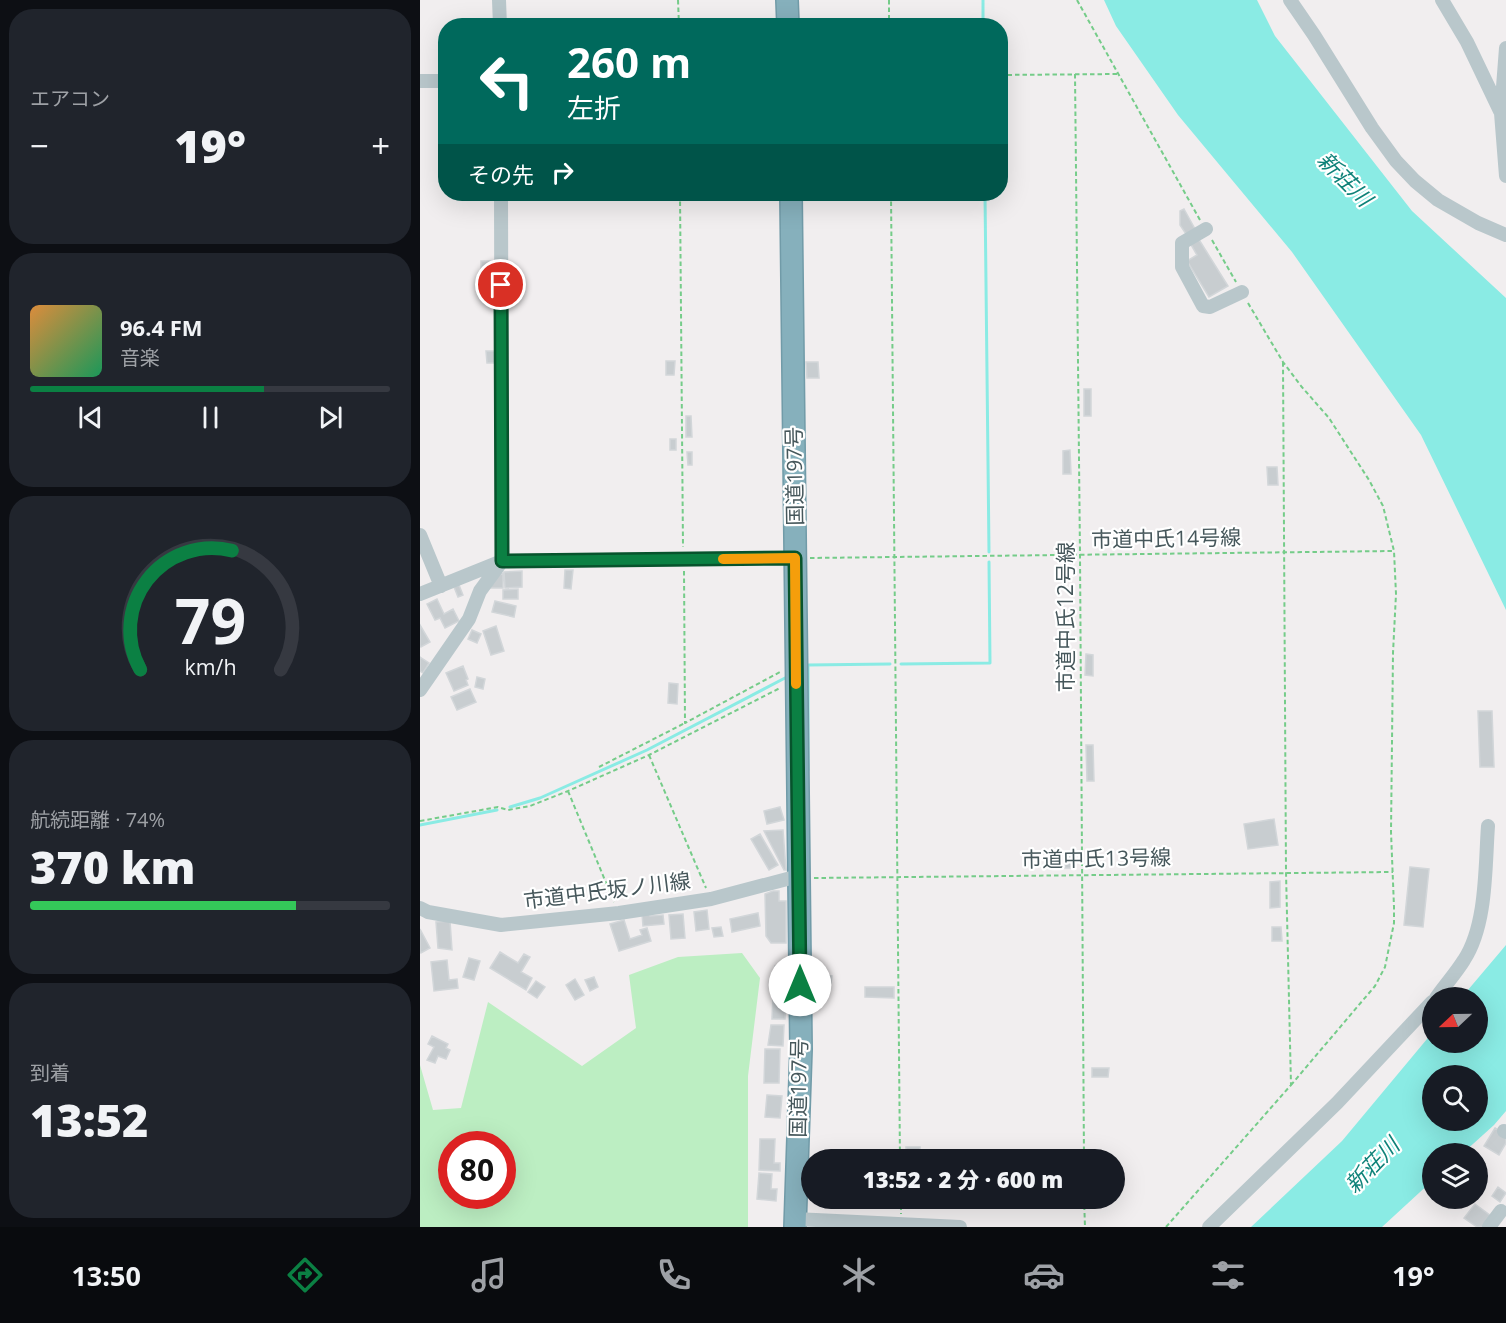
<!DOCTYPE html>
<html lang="ja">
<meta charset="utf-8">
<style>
:root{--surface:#171b24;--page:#20242c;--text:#f1f3f6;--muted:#9ea1a6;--line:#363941;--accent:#0b8043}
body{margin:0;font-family:"Open Sans","Noto Sans JP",sans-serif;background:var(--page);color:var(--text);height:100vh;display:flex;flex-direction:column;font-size:22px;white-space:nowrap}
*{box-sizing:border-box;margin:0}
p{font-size:20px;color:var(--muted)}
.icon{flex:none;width:33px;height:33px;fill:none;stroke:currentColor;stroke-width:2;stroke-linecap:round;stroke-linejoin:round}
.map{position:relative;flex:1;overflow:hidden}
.drawer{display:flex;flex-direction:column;gap:9px;padding:9px;background:#0d0f14;width:420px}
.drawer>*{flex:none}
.guide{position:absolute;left:18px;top:18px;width:570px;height:183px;border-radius:24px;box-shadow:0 6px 24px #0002;background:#00695c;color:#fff;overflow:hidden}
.needle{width:39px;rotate:248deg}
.buttons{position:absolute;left:1002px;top:987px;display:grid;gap:12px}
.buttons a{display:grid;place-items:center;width:66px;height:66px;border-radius:50%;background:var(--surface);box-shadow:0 6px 24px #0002;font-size:30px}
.speed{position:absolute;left:18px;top:1131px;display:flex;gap:12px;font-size:30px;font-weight:700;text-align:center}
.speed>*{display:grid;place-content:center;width:78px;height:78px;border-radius:50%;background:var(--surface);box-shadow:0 6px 24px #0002;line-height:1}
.speed .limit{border:9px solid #d22;background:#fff;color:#111}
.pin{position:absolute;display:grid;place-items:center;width:51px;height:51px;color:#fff;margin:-26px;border:3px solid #fff;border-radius:50%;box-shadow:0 2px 6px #0007}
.me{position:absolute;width:66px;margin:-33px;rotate:0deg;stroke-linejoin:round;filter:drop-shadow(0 0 4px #0008)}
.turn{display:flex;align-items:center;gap:21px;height:126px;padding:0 30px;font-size:27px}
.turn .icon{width:78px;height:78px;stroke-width:2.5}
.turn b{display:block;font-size:42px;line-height:51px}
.then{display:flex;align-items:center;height:57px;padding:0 30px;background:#0003;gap:12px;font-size:22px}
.big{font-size:45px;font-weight:800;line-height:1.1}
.drawer .tile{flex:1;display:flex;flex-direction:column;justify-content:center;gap:9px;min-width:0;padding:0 21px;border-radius:24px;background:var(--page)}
.drawer .dial{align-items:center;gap:0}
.dial svg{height:156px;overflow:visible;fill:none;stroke:var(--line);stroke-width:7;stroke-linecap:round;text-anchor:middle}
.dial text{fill:var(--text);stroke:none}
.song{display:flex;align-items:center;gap:18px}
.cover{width:72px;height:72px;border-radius:9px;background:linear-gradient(135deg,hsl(30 70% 55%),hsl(150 70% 35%))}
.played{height:6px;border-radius:3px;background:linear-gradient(90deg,var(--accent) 65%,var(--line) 65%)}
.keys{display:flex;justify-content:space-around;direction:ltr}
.heat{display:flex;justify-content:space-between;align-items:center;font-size:33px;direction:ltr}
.charge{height:9px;border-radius:4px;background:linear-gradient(90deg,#34c759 74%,var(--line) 0)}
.trip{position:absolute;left:381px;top:1149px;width:324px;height:60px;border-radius:30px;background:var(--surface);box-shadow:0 6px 24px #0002;font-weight:800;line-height:60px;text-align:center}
.tabs{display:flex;height:96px;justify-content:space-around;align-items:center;background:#090b0e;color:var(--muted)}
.tabs .icon{width:42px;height:42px}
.tabs .current{color:var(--accent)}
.tabs b{font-size:27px;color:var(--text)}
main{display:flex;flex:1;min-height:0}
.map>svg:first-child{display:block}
</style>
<main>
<section class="drawer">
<div class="tile"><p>エアコン</p>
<div class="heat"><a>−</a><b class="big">19°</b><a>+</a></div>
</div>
<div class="tile">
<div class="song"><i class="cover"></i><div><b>96.4 FM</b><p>音楽</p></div></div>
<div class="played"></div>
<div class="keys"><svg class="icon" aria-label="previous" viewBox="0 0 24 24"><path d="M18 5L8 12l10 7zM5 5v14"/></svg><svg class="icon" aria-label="pause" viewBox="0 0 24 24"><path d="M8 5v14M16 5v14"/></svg><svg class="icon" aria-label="next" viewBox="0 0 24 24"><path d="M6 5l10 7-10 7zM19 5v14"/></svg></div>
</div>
<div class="tile dial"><svg viewBox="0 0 100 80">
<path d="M14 69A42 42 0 1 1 86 69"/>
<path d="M14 69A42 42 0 0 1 61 8" stroke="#0b8043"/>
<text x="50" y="56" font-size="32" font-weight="700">79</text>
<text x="50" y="72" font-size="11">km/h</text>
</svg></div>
<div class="tile"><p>航続距離 · 74%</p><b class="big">370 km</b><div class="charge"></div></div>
<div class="tile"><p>到着</p><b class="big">13:52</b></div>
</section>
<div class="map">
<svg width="1086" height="1227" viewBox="0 0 1086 1227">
<rect width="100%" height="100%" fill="#f1eeef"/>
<path fill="#bceec2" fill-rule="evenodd" d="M322 953 340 978 328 1076V1227H0V1065L13 1110 41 1108 68 1002 162 1066 216 1028 209 975 258 957ZM32 1144H82V1196H32Z"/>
<path fill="#8aebe4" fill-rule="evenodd" d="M684 0H837L855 36 992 211 1086 298V610L1001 435 872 252 758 115 696 26Z
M1086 945V1111L1074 1125 1043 1153 1012 1154V1181L962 1227H831L922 1141 1012 1033V1042H1058V998L1042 997ZM1012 1076H1058V1120H1012Z"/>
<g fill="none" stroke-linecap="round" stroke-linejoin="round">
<path stroke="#8aebe4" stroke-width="3" d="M563 0V26
M565 194 569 552
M481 664 570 663 569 562
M388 770V665L470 664
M90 807 120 798 227 750 365 678
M0 825 77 810"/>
</g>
<path fill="#c8cdd0" stroke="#d2d6d9" stroke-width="1.5" d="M764 209 775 229 766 234 760 225V211Z
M778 238 808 286 789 297 767 261 777 255 770 243Z
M61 261H75V270H61Z
M66 351H76V363H67Z
M246 361H255L254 375H246Z
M386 362H398L399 378H387Z
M664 389H671V416H664Z
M266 416H271L272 437H266Z
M250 439H256V450H250Z
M650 450 651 474H643V451Z
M267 452H272V465H268Z
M847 467H857L858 485H848Z
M145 570H153L151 589 144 588Z
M102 571V587L85 588 84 572Z
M83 573V588H70L75 577Z
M39 585 43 595 38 597 34 587Z
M98 589V599H83V590Z
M17 599 24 614 33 609 39 621 25 628 20 618 15 620 7 604Z
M75 601 96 606 94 617 72 612Z
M0 625 10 642 1 647 0 645Z
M76 626 84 651 71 655 63 631Z
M52 630 61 634 57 643 48 639Z
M666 654 673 655V676L665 675Z
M0 657 9 663 3 673 0 671Z
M43 666 48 679 46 680 48 685 34 691 26 673Z
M57 677 65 679 63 689 55 687Z
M249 683 258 684 257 704 248 703Z
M50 689 56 702 37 710 31 697Z
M1058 711H1072L1074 767H1060Z
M666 745H673L674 781H667Z
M360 807 364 820 347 824 344 811Z
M854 819 858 845 828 849 824 824Z
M363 830 366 870H364L344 831Z
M340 834 358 865 349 870 331 839Z
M645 854H655V868H645Z
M990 867 1009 869 1003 927 984 925Z
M860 881V907L850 908V882Z
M353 891H359V901H366V943H351L346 936 345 894Z
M287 910 289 929 276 931 274 912Z
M229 913 230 916 243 915 244 924 223 926 222 914Z
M338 913 340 926 312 932 310 919Z
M263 914 265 938 251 939 249 915Z
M204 920 210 939 222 935 220 930 227 928 231 941 199 951 190 924Z
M30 921 32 950 18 948 16 922Z
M301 927 303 936 294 937 292 928Z
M852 927H861L862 941H852Z
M0 929 10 948 1 953 0 950Z
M80 952 98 963 104 954 110 957 101 972 112 978 106 990 70 968Z
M49 958 60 961 54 980 43 977Z
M27 960 29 980 37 979 38 988 14 991 11 962Z
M355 966H366V990H354Z
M394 974 412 976 411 983 404 982 403 995 392 994Z
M174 977 178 987 170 991 165 980Z
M155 979 164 995 155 1000 146 985Z
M116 981 125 987 117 998 108 992Z
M445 987H474V998L445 997Z
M353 993H366L365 1019H352Z
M351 1025H364L363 1046 348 1045Z
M12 1036 28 1044 26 1048 30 1050 26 1059 18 1056 15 1063 7 1060 14 1047 8 1044Z
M345 1049H360L359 1083H344Z
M672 1068H689L688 1077H672Z
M347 1095 362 1096 360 1118 345 1117Z
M1075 1128 1086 1135V1143L1079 1155 1064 1146Z
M340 1139H355L354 1163H360V1171L339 1170Z
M486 1147H500V1160H486Z
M339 1173 352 1174 351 1189H357L356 1201 337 1199Z
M1078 1187 1086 1193 1080 1202 1072 1196Z
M1055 1204 1071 1216 1063 1227H1057L1044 1218Z"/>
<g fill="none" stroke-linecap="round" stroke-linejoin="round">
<g stroke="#719ba8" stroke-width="24">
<path id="highway" d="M367 0 368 26
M371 194 381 1049 375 1227"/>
</g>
<path stroke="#75cc89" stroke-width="2" stroke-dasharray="4.5 3" stroke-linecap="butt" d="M258 0 259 26
M469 0V26
M657 0 780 220
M655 74 660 555 664 1160
M580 75 699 74
M260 194 263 547
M471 194 480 1160
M792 240 816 282
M828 303 863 362 881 386 909 418 949 480 963 506 974 551 976 594 973 653 971 832 974 907V923L965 967 955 986 871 1085
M390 558 973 551
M264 571 265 723 360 672
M229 755 286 888
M179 767 265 723
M148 791 194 902
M0 821 78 807 88 810 110 806 148 791 229 755 360 688
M394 878 973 872
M481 1198V1214
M664 1198 665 1227
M746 1227 871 1085 866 872 863 362"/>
<path stroke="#b9c7cb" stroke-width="14" d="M79 0 80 26
M870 0 894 35 952 128 976 161 995 181 1018 200 1058 223 1086 235
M1022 0 1047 42 1080 111
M1086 48 1081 113 1086 176
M0 81H26
M786 229 762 243V267L783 306 790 307 822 292
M0 535 21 586
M0 594 82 561 375 558
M0 690 49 619 60 591 82 561 81 194
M0 908 8 912 81 925 199 913 291 899 371 878H380
M1016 998C1025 985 1036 973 1044 960 1067 925 1065 867 1068 826
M1084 1131 1086 1132
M375 1219 540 1227
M789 1227 917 1103 1012 1002
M1069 1227 1081 1211"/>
<use href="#highway" stroke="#86b0bc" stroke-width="21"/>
</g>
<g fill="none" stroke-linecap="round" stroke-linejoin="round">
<g stroke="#07532c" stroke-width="15">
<path id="route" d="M81 285 82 561 375 558 380 985"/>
</g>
<use href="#route" stroke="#0b8043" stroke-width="10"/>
<path stroke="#f59e0b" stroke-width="10" d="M303 559 375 558 376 684"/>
</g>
<g text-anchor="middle" stroke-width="4.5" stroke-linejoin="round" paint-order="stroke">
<g font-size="21" fill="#46575b" stroke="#fff">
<text transform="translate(375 476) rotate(-91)" y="7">国道197号</text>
<text transform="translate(746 539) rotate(-1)" y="7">市道中氏14号線</text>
<text transform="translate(646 617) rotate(-90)" y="7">市道中氏12号線</text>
<text transform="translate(676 859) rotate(-1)" y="7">市道中氏13号線</text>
<text transform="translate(187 891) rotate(-7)" y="7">市道中氏坂ノ川線</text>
<text transform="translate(379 1088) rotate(-89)" y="7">国道197号</text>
</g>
<g font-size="22" font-style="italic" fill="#0f8279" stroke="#fff">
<text transform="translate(925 179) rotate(45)" y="8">新荘川</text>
<text transform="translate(952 1165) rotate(-46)" y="8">新荘川</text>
</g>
</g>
</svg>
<div class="buttons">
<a><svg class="needle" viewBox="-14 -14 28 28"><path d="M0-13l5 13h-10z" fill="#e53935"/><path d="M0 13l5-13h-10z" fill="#9ea1a6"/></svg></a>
<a><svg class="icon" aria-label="search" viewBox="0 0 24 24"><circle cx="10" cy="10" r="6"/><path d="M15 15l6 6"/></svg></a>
<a><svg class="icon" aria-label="layers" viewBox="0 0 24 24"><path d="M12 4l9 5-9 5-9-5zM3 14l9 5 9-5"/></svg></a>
</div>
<div class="speed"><div class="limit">80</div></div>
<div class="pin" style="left:81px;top:285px;background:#d93025"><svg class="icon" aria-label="arrive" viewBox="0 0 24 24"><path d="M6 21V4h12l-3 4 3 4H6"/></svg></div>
<svg class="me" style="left:380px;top:985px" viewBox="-20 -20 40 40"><circle r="19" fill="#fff"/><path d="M0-13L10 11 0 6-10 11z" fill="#0b8043"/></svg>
<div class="trip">13:52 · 2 分 · 600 m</div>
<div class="guide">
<div class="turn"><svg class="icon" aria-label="left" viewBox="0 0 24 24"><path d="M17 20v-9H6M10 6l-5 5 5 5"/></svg><div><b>260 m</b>左折</div></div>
<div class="then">その先<svg class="icon" aria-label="right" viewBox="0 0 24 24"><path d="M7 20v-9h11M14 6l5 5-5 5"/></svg></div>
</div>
</div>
</main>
<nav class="tabs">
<b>13:50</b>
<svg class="icon current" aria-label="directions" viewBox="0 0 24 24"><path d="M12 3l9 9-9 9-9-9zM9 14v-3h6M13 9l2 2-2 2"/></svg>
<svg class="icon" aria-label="music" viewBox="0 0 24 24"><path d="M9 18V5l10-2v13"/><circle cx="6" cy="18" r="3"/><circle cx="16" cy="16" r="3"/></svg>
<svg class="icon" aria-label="phone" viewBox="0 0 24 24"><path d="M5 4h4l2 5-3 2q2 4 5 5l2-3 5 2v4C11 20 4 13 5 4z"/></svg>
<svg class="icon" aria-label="climate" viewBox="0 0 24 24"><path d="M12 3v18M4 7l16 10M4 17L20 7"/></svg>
<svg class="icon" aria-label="car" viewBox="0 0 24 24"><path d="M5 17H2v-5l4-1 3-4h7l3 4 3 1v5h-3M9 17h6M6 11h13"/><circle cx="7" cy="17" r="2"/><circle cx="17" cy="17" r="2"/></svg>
<svg class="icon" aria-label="filters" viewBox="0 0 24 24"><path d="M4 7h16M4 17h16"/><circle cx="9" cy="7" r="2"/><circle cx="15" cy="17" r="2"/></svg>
<b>19°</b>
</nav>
